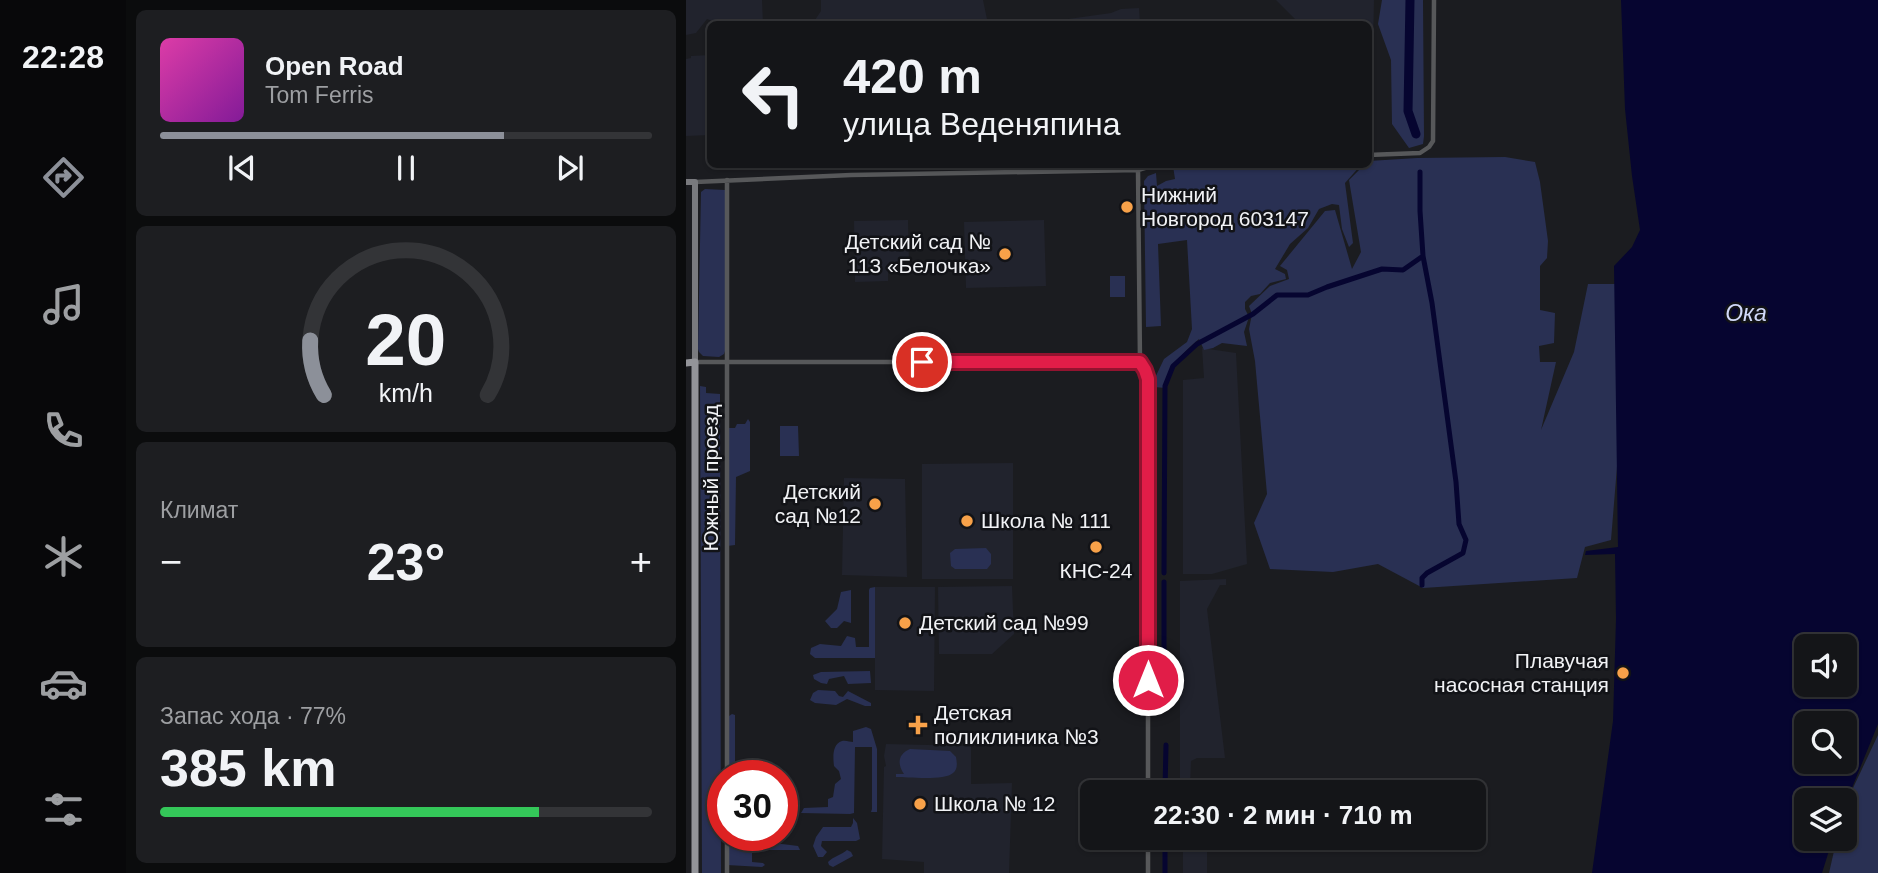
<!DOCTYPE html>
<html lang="ru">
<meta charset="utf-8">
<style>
:root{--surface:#141518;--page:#1d1e21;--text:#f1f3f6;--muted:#9d9fa2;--line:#333437;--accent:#8c9099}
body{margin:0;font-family:Arial,sans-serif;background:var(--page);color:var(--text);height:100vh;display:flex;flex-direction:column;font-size:26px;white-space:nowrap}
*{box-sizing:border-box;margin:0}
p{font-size:23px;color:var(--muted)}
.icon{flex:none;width:38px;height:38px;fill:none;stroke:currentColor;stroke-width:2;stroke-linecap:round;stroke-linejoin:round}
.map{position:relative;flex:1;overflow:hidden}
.side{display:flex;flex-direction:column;gap:10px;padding:10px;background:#0b0c0d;width:560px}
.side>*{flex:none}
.top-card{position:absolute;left:21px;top:21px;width:665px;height:147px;border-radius:10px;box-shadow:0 2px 5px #0004,0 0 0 2px var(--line);background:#141518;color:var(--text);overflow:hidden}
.tools{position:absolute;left:1108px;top:634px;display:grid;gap:14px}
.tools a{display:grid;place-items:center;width:63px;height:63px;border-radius:10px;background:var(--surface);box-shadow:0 2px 5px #0004,0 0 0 2px var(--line);font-size:35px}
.speed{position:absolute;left:21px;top:760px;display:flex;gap:14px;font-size:35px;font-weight:700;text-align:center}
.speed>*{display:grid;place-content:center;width:91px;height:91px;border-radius:50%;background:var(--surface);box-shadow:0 2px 5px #0004,0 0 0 2px var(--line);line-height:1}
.speed .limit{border:10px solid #d22;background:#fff;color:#111}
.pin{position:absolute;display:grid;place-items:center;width:60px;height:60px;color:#fff;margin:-30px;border:4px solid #fff;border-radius:50%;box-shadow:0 2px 7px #0007}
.me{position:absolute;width:77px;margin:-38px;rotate:0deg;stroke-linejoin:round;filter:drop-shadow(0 0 5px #0008)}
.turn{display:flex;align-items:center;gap:24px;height:147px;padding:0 21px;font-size:32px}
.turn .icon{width:91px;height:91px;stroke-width:2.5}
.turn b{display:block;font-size:49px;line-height:60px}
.big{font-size:52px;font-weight:700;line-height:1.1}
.side .widget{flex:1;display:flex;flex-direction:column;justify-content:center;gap:10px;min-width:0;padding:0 24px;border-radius:10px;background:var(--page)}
.side .dial{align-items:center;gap:0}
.dial svg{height:182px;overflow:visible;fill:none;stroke:var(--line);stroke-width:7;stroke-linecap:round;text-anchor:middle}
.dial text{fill:var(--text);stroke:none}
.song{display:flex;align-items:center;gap:21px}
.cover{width:84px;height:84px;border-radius:10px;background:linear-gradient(135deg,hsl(320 70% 55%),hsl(290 70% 35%))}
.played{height:7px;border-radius:4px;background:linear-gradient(90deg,var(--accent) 70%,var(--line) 70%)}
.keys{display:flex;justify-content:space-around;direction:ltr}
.heat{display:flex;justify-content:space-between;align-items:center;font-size:38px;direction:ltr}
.charge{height:10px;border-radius:5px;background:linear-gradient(90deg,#34c759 77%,var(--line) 0)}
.trip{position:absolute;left:394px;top:780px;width:406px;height:70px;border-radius:10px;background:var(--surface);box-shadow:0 2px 5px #0004,0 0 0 2px var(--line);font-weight:700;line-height:70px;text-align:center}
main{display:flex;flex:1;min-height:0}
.tab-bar{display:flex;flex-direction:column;width:126px;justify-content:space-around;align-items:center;background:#08080a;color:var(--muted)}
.tab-bar .icon{width:49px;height:49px}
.tab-bar .on{color:var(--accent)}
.tab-bar b{font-size:32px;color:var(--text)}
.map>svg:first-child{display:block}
</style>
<main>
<nav class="tab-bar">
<b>22:28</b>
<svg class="icon on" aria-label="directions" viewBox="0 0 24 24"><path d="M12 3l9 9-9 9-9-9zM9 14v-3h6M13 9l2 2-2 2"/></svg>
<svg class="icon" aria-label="music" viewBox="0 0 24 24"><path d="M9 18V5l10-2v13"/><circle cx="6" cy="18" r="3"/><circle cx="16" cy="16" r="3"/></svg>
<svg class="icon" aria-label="phone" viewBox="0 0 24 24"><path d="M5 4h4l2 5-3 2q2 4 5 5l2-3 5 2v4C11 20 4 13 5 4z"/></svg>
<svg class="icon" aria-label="climate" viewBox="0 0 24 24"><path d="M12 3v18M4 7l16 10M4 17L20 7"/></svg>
<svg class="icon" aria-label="car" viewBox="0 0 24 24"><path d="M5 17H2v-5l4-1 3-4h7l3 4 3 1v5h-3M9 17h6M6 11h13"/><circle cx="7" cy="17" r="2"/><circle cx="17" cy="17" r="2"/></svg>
<svg class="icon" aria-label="filters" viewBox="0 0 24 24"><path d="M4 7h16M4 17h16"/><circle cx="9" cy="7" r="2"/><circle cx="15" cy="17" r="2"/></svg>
</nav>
<section class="side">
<div class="widget">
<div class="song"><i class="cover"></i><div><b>Open Road</b><p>Tom Ferris</p></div></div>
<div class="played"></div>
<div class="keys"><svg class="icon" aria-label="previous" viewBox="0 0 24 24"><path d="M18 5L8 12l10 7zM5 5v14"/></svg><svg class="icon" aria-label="pause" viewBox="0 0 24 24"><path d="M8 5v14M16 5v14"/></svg><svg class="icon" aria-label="next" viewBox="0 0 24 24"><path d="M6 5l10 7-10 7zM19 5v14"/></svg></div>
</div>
<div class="widget dial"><svg viewBox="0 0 100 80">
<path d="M14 69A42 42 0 1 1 86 69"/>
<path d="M14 69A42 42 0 0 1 8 45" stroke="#8c9099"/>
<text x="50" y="56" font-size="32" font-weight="700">20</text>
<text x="50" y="72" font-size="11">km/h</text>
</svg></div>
<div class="widget"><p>Климат</p>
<div class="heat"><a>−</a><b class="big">23°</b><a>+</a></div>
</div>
<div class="widget"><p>Запас хода · 77%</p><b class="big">385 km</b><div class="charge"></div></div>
</section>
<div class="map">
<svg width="1192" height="873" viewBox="0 0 1192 873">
<rect width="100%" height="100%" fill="#1b1c20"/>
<path fill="#21232d" d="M0 0H76L77 24H29V22L21 19 10 33 0 35Z
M135 0H297L302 24H130L127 23 135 11Z
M590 0H688L687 47H683L682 24H614Z
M453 8 454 24H347L425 13 435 9Z
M24 55V135L0 136V59L5 58V56Z
M222 220 223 264H202V281L169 282 168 221Z
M358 220 360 286 280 288 278 222Z
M516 348 550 353 561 564 526 574H497V380L518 378Z
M327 463V579H236V464Z
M158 478 219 479 221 577 156 575Z
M540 579V585H534L521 609 539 758H511L505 761 504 787H507V792L494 793V581Z
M326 586 328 634 306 654H253L252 587Z
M189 587H249L248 691 189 690Z
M200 744 285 746V784L326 783 323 873H238V862L196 859 198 767 200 766 198 756Z
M497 838H521V873H497Z"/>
<path fill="#293053" d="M696 0H737L738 136 737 144 723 148 706 124 705 60 692 24Z
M819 157 849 162 854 182 862 241 861 258 854 266V310L869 313 868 343 853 346 854 362H870L855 430 888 352 902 284H946L925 540 899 547 891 578 737 588 692 564 647 572 584 569 568 523 581 494 569 361 563 329 566 314 563 306 584 286 603 279 601 270 594 266 639 211 649 210 666 269 675 252 663 180 678 165 682 164 683 161 731 158Z
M492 165H675L659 183 667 243 663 247 656 229 653 205 646 204 633 209 622 228 604 244 589 269 599 274 600 279 584 283 574 294 565 296 559 302V309L563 317 558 332 561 346 536 343 527 348 518 350 513 339C496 353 484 366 480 388L468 387V380L478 359 501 342 506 329 501 240 472 244 475 326 460 327 458 181 462 176 470 173 471 186 480 181 489 179 487 166Z
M19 189 39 190V351L38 354 33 357 17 356 13 352 12 349 15 192Z
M424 276H439V297H424Z
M14 386 20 387V393L34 394 35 873H16Z
M62 419 64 422V471L50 477 49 545 41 546 42 428H49L51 424H59Z
M94 426H112L113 456H94Z
M300 548 305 554V564L301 569H269L265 566 264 553 269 549Z
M189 587V658H129L124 654 125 648 134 644 155 646 161 636 169 638 170 647H183V590L184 588Z
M165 590V623L158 621 151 628H145L139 621 151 609 155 592Z
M184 671 185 683 162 684 158 676 143 679 141 684 135 683 128 679 127 675 135 672Z
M132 690 149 691 153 696 157 697 162 691 185 703V706H179L161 699 150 705 129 703 124 700 127 693Z
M46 714 49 715V775H40L43 716Z
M180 727 185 729 191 749V812H185L186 809V747H169L168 813 164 814 115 813 118 808 142 807V799L147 797 149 784 155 779 153 771 148 766C147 758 146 744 156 741 160 740 164 742 167 742V731Z
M1192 735V873H1143L1151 838H1158L1159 805Z
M224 749 264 751 270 757C271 763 272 769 267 773 259 781 221 777 210 777V774H218C211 764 212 754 224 749Z
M167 818 171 823 174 839 170 841H136L135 846 141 852 137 857H132L127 846 130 837 137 827H165L167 823Z
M41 835H66V839H81L83 844H96L112 846 114 850H74L66 851V862L77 863 79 865 76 867 41 865Z
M161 850 165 852 167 856 147 867 143 865 142 862C148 856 155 855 161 850Z"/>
<path fill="#060530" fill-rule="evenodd" d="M935 0H1192V724L1159 805 1158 800H1120V838H1147L1136 873H906L927 721 930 619 929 554 899 555 900 551 932 547 928 266 946 247 954 230 946 176 939 109ZM1120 646H1158V684H1120ZM1120 723H1158V761H1120Z"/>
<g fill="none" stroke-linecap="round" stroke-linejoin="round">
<path stroke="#060530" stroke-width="5" d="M478 573 479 386 487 366 511 344 567 314 591 295H622L641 287 696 269 717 270 737 256 734 211V172
M478 582V680
M736 585V578L741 573 777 553 780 540 773 524 770 482 746 303 737 256
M479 790 480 745
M479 873V838"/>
<path stroke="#060530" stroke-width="9" d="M724 0 722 111 730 134"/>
<path stroke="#57585a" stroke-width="4.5" d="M682 155 734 153 743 147 747 141 748 0
M452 170 454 362 459 370 462 379V793
M41 180V775
M9 182 165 175 452 170 472 164
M10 362H454
M41 835V873
M462 838V873"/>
<path stroke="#797a7e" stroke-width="6" d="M0 182H9V362"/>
<path stroke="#939499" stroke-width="7" d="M0 363 9 362V873"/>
</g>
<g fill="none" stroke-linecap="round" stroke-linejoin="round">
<g stroke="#92132f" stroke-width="18">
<path id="route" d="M236 362H454L459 370 462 379V680"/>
</g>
<use href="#route" stroke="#e11d48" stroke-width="12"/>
</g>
<g fill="#f7a149" stroke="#121317" stroke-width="2.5">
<circle cx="441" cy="207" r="7"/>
<circle cx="319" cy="254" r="7"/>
<circle cx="189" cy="504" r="7"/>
<circle cx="281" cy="521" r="7"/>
<circle cx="410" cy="547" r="7"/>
<circle cx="219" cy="623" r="7"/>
<circle cx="937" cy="673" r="7"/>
<path d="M228.5 714.5h7v7h7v7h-7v7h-7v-7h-7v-7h7z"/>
<circle cx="234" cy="804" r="7"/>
</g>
<g text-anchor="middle" stroke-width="5" stroke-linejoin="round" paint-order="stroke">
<g font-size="21" fill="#f1f2f5" stroke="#121317" text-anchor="start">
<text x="455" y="202">Нижний<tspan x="455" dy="24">Новгород 603147</tspan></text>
<text x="305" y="249" text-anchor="end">Детский сад №<tspan x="305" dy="24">113 «Белочка»</tspan></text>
<text x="175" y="499" text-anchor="end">Детский<tspan x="175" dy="24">сад №12</tspan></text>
<text x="295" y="528">Школа № 111</text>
<text x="410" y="578" text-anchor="middle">КНС-24</text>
<text x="233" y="630">Детский сад №99</text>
<text x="923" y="668" text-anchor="end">Плавучая<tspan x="923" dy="24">насосная станция</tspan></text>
<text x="248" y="720">Детская<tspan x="248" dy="24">поликлиника №3</tspan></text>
<text x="248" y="811">Школа № 12</text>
</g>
<g font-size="21" fill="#f1f2f5" stroke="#121317">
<text transform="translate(25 478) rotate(-90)" y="7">Южный проезд</text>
</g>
<g font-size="23" font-style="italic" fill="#d1d9f9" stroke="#121317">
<text x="1060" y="321">Ока</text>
</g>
</g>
</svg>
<div class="tools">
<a><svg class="icon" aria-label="sound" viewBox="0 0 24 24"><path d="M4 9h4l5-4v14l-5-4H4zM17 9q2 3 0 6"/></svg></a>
<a><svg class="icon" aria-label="search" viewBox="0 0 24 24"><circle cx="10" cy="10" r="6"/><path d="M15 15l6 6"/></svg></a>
<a><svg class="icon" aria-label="layers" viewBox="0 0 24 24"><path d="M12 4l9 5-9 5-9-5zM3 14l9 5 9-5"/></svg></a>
</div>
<div class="speed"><div class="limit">30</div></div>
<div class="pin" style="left:236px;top:362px;background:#d93025"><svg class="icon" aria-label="arrive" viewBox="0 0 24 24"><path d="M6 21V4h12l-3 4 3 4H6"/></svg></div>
<svg class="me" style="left:462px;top:680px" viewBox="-20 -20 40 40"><circle r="17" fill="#e11d48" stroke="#fff" stroke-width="3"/><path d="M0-11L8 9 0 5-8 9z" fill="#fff"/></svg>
<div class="trip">22:30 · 2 мин · 710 m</div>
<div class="top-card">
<div class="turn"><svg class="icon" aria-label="left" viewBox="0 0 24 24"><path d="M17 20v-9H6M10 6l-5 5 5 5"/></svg><div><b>420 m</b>улица Веденяпина</div></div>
</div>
</div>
</main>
